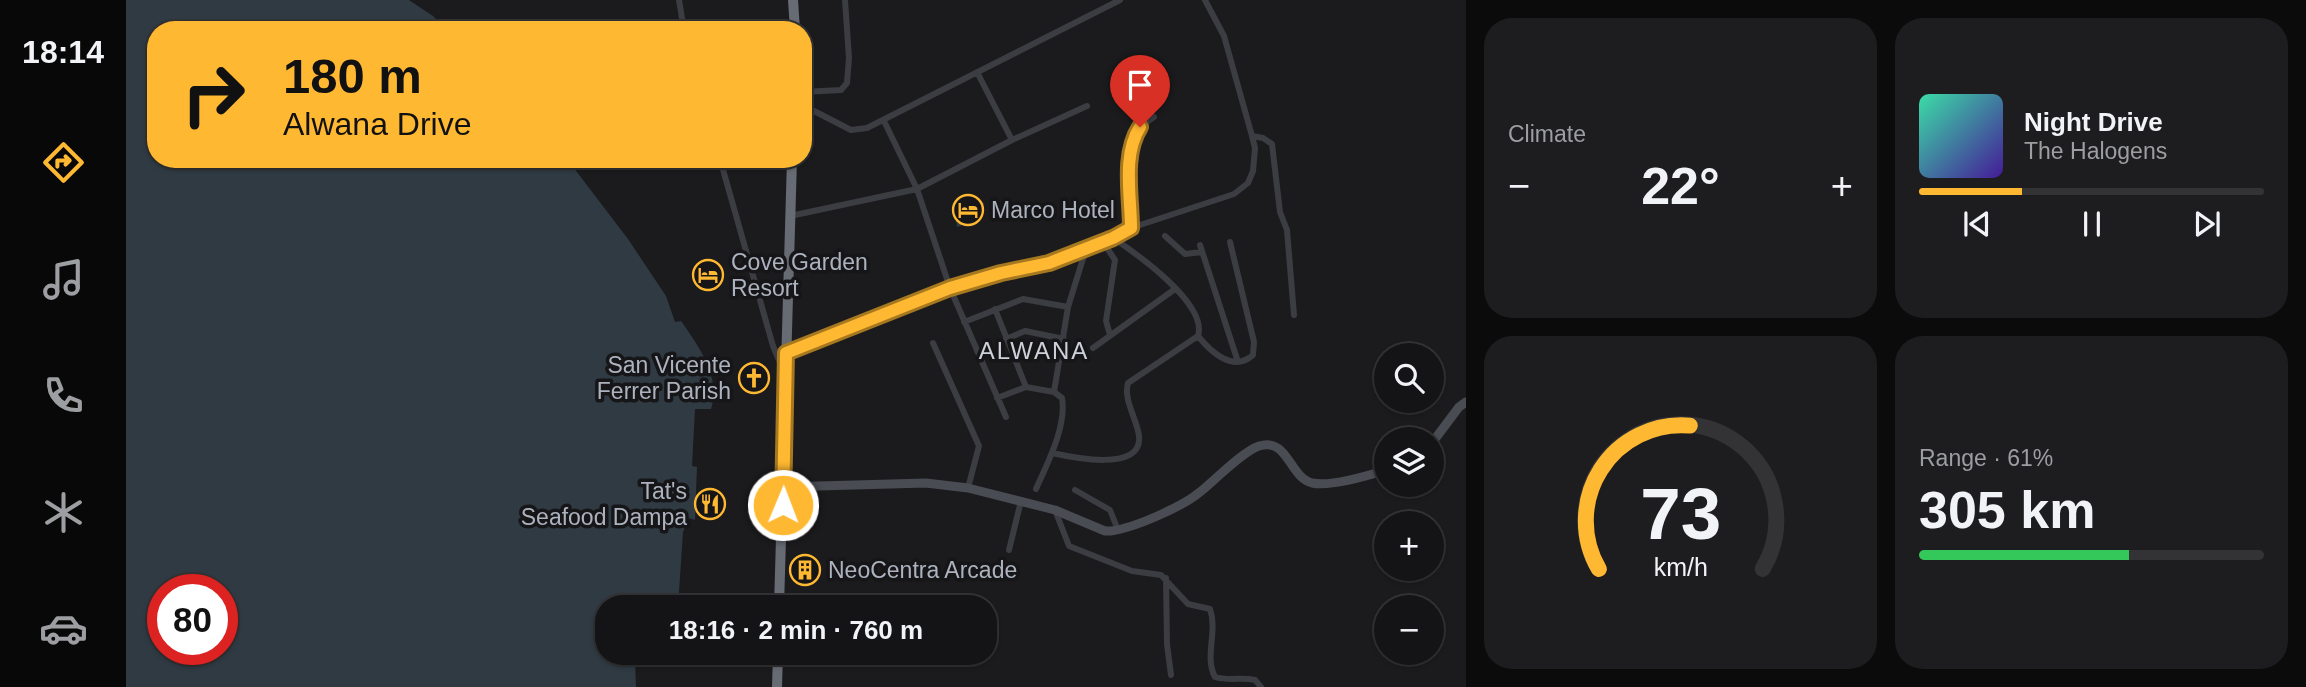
<!DOCTYPE html>
<meta charset="utf-8">
<style>
:root{--surface:#141416;--page:#1d1d1f;--text:#f1f3f6;--muted:#9d9ea1;--line:#333335;--accent:#ffb831}
body{margin:0;font-family:Helvetica,sans-serif;background:var(--page);color:var(--text);height:100vh;display:flex;flex-direction:column;font-size:26px;white-space:nowrap}
*{box-sizing:border-box;margin:0}
p{font-size:23px;color:var(--muted)}
.icon{flex:none;width:38px;height:38px;fill:none;stroke:currentColor;stroke-width:2;stroke-linecap:round;stroke-linejoin:round}
.map{position:relative;flex:1;overflow:hidden}
.drawer{display:flex;flex-direction:column;gap:18px;padding:18px;background:#0b0b0c;width:840px}
.drawer>*{flex:none}
.hud{position:absolute;left:21px;top:21px;width:665px;height:147px;border-radius:28px;box-shadow:0 2px 5px #0004,0 0 0 2px var(--line);background:#ffb831;color:#111;overflow:hidden}
.fabs{position:absolute;left:1248px;top:343px;display:grid;gap:14px}
.fabs a{display:grid;place-items:center;width:70px;height:70px;border-radius:50%;background:var(--surface);box-shadow:0 2px 5px #0004,0 0 0 2px var(--line);font-size:35px}
.speed{position:absolute;left:21px;top:574px;display:flex;gap:14px;font-size:35px;font-weight:700;text-align:center}
.speed>*{display:grid;place-content:center;width:91px;height:91px;border-radius:50%;background:var(--surface);box-shadow:0 2px 5px #0004,0 0 0 2px var(--line);line-height:1}
.speed .limit{border:10px solid #d22;background:#fff;color:#111}
.pin{position:absolute;display:grid;place-items:center;width:60px;height:60px;color:#fff;margin:-72px -30px;border-radius:50% 50% 50% 0;rotate:-45deg;box-shadow:0 0 7px #0007}
.pin .icon{rotate:45deg}
.me{position:absolute;width:77px;margin:-38px;rotate:1deg;stroke-linejoin:round;filter:drop-shadow(0 0 5px #0008)}
.turn{display:flex;align-items:center;gap:24px;height:147px;padding:0 21px;font-size:32px}
.turn .icon{width:91px;height:91px;stroke-width:2.5}
.turn b{display:block;font-size:49px;line-height:60px}
.big{font-size:52px;font-weight:600;line-height:1.1}
.drawer .card{flex:1;display:flex;flex-direction:column;justify-content:center;gap:10px;min-width:0;padding:0 24px;border-radius:28px;background:var(--page)}
.drawer .dial{align-items:center;gap:0}
.dial svg{height:182px;overflow:visible;fill:none;stroke:var(--line);stroke-width:7;stroke-linecap:round;text-anchor:middle}
.dial text{fill:var(--text);stroke:none}
.song{display:flex;align-items:center;gap:21px}
.cover{width:84px;height:84px;border-radius:10px;background:linear-gradient(135deg,hsl(160 70% 55%),hsl(260 70% 35%))}
.played{height:7px;border-radius:4px;background:linear-gradient(90deg,var(--accent) 30%,var(--line) 30%)}
.keys{display:flex;justify-content:space-around;direction:ltr}
.heat{display:flex;justify-content:space-between;align-items:center;font-size:38px;direction:ltr}
.charge{height:10px;border-radius:5px;background:linear-gradient(90deg,#34c759 61%,var(--line) 0)}
.drawer .tiles{flex:1;display:grid;gap:18px;grid-template-columns:repeat(2,1fr)}
.trip{position:absolute;left:469px;top:595px;width:402px;height:70px;border-radius:28px;background:var(--surface);box-shadow:0 2px 5px #0004,0 0 0 2px var(--line);font-weight:600;line-height:70px;text-align:center}
main{display:flex;flex:1;min-height:0}
.dock{display:flex;flex-direction:column;width:126px;justify-content:space-around;align-items:center;background:#080809;color:var(--muted)}
.dock .icon{width:49px;height:49px}
.dock .active{color:var(--accent)}
.dock b{font-size:32px;color:var(--text)}
.map>svg:first-child{display:block}
</style>
<main>
<nav class="dock">
<b>18:14</b>
<svg class="icon active" aria-label="directions" viewBox="0 0 24 24"><path d="M12 3l9 9-9 9-9-9zM9 14v-3h6M13 9l2 2-2 2"/></svg>
<svg class="icon" aria-label="music" viewBox="0 0 24 24"><path d="M9 18V5l10-2v13"/><circle cx="6" cy="18" r="3"/><circle cx="16" cy="16" r="3"/></svg>
<svg class="icon" aria-label="phone" viewBox="0 0 24 24"><path d="M5 4h4l2 5-3 2q2 4 5 5l2-3 5 2v4C11 20 4 13 5 4z"/></svg>
<svg class="icon" aria-label="climate" viewBox="0 0 24 24"><path d="M12 3v18M4 7l16 10M4 17L20 7"/></svg>
<svg class="icon" aria-label="car" viewBox="0 0 24 24"><path d="M5 17H2v-5l4-1 3-4h7l3 4 3 1v5h-3M9 17h6M6 11h13"/><circle cx="7" cy="17" r="2"/><circle cx="17" cy="17" r="2"/></svg>
</nav>
<div class="map">
<svg width="1340" height="687" viewBox="0 0 1340 687">
<rect width="100%" height="100%" fill="#1b1b1d"/>
<path fill="#2f3a43" fill-rule="evenodd" d="M0 0H283L307 16 321 30H30V159H441L502 239 540 296 549 322 555 321C572 345 596 378 585 409H569L566 466 571 467 569 520 563 518 557 532 552 607H481V653H512L509 660 510 687H0ZM37 590H96V649H37Z
M852 199 858 203 851 220 831 227 830 218 842 212Z"/>
<g fill="none" stroke-linecap="round" stroke-linejoin="round">
<path stroke="#3b3d43" stroke-width="6" d="M553 0 558 30
M852 74 886 140
M677 92 715 90 721 83 723 58 719 0
M677 106 683 109
M688 111 725 130 741 128 994 0
M758 121 791 189 824 288 880 417
M1126 136 1137 138 1146 144 1154 212 1161 230 1168 315
M594 159 647 346 658 372
M664 216 791 189 886 140 961 106
M1005 228C1005 204 997 146 1014 128 1017 124 1023 121 1028 117
M1039 236 1059 254 1076 252
M977 242 989 260 980 321 984 335
M1074 245 1112 362
M869 309 900 387
M838 322 897 299 942 307
M1072 336C1085 352 1107 373 1127 355L1128 342 1104 242
M880 339 899 331 938 339
M807 343 853 446 842 488
M967 348 1049 289
M660 353 824 288 875 273 923 263 1005 228 1108 194 1122 183 1127 171 1129 148 1126 136 1098 36 1079 0
M871 398 900 387 928 392
M926 453C944 457 1017 473 1013 436 1011 419 997 400 1002 383L1072 336C1082 304 1011 254 987 238
M910 489C921 464 941 426 936 398L928 392 942 307 960 249
M949 490 984 510 992 530
M929 510 943 546 1006 571 1035 575 1062 604 1084 609C1092 631 1078 657 1089 677 1102 681 1116 677 1129 680L1135 687
M883 550 895 501
M1040 578 1041 644 1045 675"/>
<path stroke="#494c53" stroke-width="9" d="M1306 443 1333 407 1340 402
M657 487 800 483 842 488 929 510 979 531H985C1008 528 1056 507 1074 492 1088 481 1117 451 1133 446 1162 437 1163 477 1186 483 1205 487 1241 476 1260 470"/>
<path stroke="#676b74" stroke-width="10" d="M667 0 669 30
M653 607 666 159
M651 687 652 653"/>
</g>
<g fill="none" stroke-linecap="round" stroke-linejoin="round">
<g stroke="#a67820" stroke-width="18">
<path id="route" d="M657 505 660 353 824 288 875 273 923 263 987 238 1005 228C1005 196 996 155 1014 127"/>
</g>
<use href="#route" stroke="#ffb831" stroke-width="12"/>
</g>
<defs>
<g id="hotel-ring" transform="scale(1.575)"><circle r="9.5" fill="#161619" stroke="#ffb831" stroke-width="1.5"/><path d="M-6-4.5h1.5V1H6V5H4.5V3h-9V5H-6ZM-4 0a1.8 1.8 0 1 1 3.6 0ZM.5 0V-2.5h3Q6-2.5 6 0Z" fill="#ffb831"/></g>
<g id="church-ring" transform="scale(1.575)"><circle r="9.5" fill="#161619" stroke="#ffb831" stroke-width="1.5"/><path d="M-1.2-6h2.4v3.5h3.3v2.4h-3.3V6h-2.4V-.1h-3.3v-2.4h3.3Z" fill="#ffb831"/></g>
<g id="restaurant-ring" transform="scale(1.575)"><circle r="9.5" fill="#161619" stroke="#ffb831" stroke-width="1.5"/><path d="M-5-6h1v4h1v-4h1v4h1v-4h1v5L-1.5 .5V6h-2V.5L-5-1ZM5-6V6H3V1.5H1.5Q1.5-4 5-6Z" fill="#ffb831"/></g>
<g id="building-ring" transform="scale(1.575)"><circle r="9.5" fill="#161619" stroke="#ffb831" stroke-width="1.5"/><path d="M-4-6H4V6H1V3H-1V6H-4ZM-2.5-4.3h1.7v1.8h-1.7ZM.8-4.3h1.7v1.8H.8ZM-2.5-1h1.7V.8h-1.7ZM.8-1h1.7V.8H.8Z" fill="#ffb831"/></g>
</defs>
<g fill-rule="evenodd">
<use href="#hotel-ring" x="842" y="210"/>
<use href="#hotel-ring" x="582" y="275"/>
<use href="#church-ring" x="628" y="378"/>
<use href="#restaurant-ring" x="584" y="504"/>
<use href="#building-ring" x="679" y="570"/>
</g>
<g text-anchor="middle" stroke-width="7" stroke-linejoin="round" paint-order="stroke">
<g font-size="23" fill="#acb2be" stroke="#161619" text-anchor="start">
<text x="865" y="218">Marco Hotel</text>
<text x="605" y="270">Cove Garden<tspan x="605" dy="26">Resort</tspan></text>
<text x="605" y="373" text-anchor="end">San Vicente<tspan x="605" dy="26">Ferrer Parish</tspan></text>
<text x="561" y="499" text-anchor="end">Tat's<tspan x="561" dy="26">Seafood Dampa</tspan></text>
<text x="702" y="578">NeoCentra Arcade</text>
</g>
<g font-size="24" letter-spacing="2" fill="#ced1d9" stroke="#161619">
<text x="908" y="359">ALWANA</text>
</g>
</g>
</svg>
<div class="fabs">
<a><svg class="icon" aria-label="search" viewBox="0 0 24 24"><circle cx="10" cy="10" r="6"/><path d="M15 15l6 6"/></svg></a>
<a><svg class="icon" aria-label="layers" viewBox="0 0 24 24"><path d="M12 4l9 5-9 5-9-5zM3 14l9 5 9-5"/></svg></a>
<a>+</a>
<a>−</a>
</div>
<div class="speed"><div class="limit">80</div></div>
<div class="pin" style="left:1014px;top:127px;background:#d93025"><svg class="icon" aria-label="arrive" viewBox="0 0 24 24"><path d="M6 21V4h12l-3 4 3 4H6"/></svg></div>
<svg class="me" style="left:657px;top:505px" viewBox="-20 -20 40 40"><circle r="17" fill="#ffb831" stroke="#fff" stroke-width="3"/><path d="M0-11L8 9 0 5-8 9z" fill="#fff"/></svg>
<div class="trip">18:16 · 2 min · 760 m</div>
<div class="hud">
<div class="turn"><svg class="icon" aria-label="right" viewBox="0 0 24 24"><path d="M7 20v-9h11M14 6l5 5-5 5"/></svg><div><b>180 m</b>Alwana Drive</div></div>
</div>
</div>
<section class="drawer">
<div class="tiles">
<div class="card"><p>Climate</p>
<div class="heat"><a>−</a><b class="big">22°</b><a>+</a></div>
</div>
<div class="card">
<div class="song"><i class="cover"></i><div><b>Night Drive</b><p>The Halogens</p></div></div>
<div class="played"></div>
<div class="keys"><svg class="icon" aria-label="previous" viewBox="0 0 24 24"><path d="M18 5L8 12l10 7zM5 5v14"/></svg><svg class="icon" aria-label="pause" viewBox="0 0 24 24"><path d="M8 5v14M16 5v14"/></svg><svg class="icon" aria-label="next" viewBox="0 0 24 24"><path d="M6 5l10 7-10 7zM19 5v14"/></svg></div>
</div>
<div class="card dial"><svg viewBox="0 0 100 80">
<path d="M14 69A42 42 0 1 1 86 69"/>
<path d="M14 69A42 42 0 0 1 54 6" stroke="#ffb831"/>
<text x="50" y="56" font-size="32" font-weight="700">73</text>
<text x="50" y="72" font-size="11">km/h</text>
</svg></div>
<div class="card"><p>Range · 61%</p><b class="big">305 km</b><div class="charge"></div></div>
</div>
</section>
</main>
